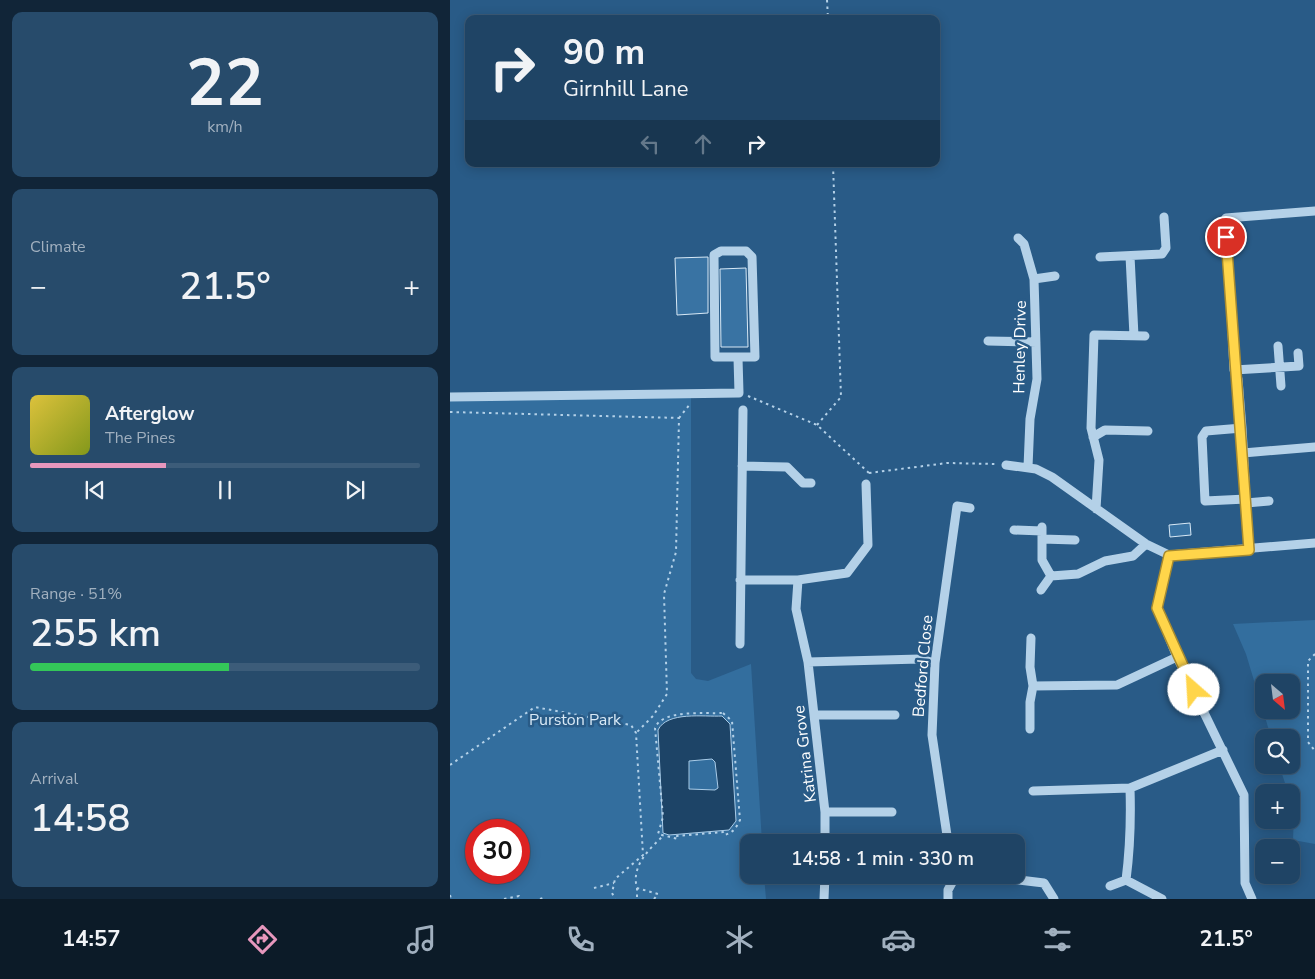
<!DOCTYPE html>
<meta charset="utf-8">
<style>
:root{--surface:#1f4465;--page:#274b6b;--text:#f1f3f6;--muted:#a1b0bf;--line:#3c5c79;--accent:#e797bd}
body{margin:0;font-family:"Nunito Sans",sans-serif;background:var(--page);color:var(--text);height:100vh;display:flex;flex-direction:column;font-size:19px;white-space:nowrap}
*{box-sizing:border-box;margin:0}
p{font-size:16px;color:var(--muted)}
.icon{flex:none;width:28px;height:28px;fill:none;stroke:currentColor;stroke-width:2;stroke-linecap:round;stroke-linejoin:round}
.map{position:relative;flex:1;overflow:hidden}
.details{display:flex;flex-direction:column;gap:12px;padding:12px;background:#112538;width:450px}
.details>*{flex:none}
.top-card{position:absolute;left:15px;top:15px;width:475px;height:152px;border-radius:10px;box-shadow:0 2px 12px #0003,0 0 0 1px var(--line);background:#1f4465;color:var(--text);overflow:hidden}
.needle{width:32px;rotate:152deg}
.buttons{position:absolute;left:805px;top:674px;display:grid;gap:10px}
.buttons a{display:grid;place-items:center;width:45px;height:45px;border-radius:10px;background:var(--surface);box-shadow:0 2px 12px #0003,0 0 0 1px var(--line);font-size:25px}
.speed{position:absolute;left:15px;top:819px;display:flex;gap:10px;font-size:25px;font-weight:700;text-align:center}
.speed>*{display:grid;place-content:center;width:65px;height:65px;border-radius:50%;background:var(--surface);box-shadow:0 2px 12px #0003,0 0 0 1px var(--line);line-height:1}
.speed .limit{border:8px solid #d22;background:#fff;color:#111}
.pin{position:absolute;display:grid;place-items:center;width:42px;height:42px;color:#fff;margin:-21px;border:2px solid #fff;border-radius:50%;box-shadow:0 1px 5px #0007}
.me{position:absolute;width:55px;margin:-28px;rotate:334deg;stroke-linejoin:round;filter:drop-shadow(0 0 4px #0008)}
.turn{display:flex;align-items:center;gap:18px;height:105px;padding:0 15px;font-size:22px}
.turn .icon{width:65px;height:65px;stroke-width:2.5}
.turn b{display:block;font-size:35px;line-height:42px}
.lanes{display:flex;align-items:center;height:48px;padding:0 15px;background:#0003;justify-content:center;gap:25px;direction:ltr}
.lanes .off{opacity:.35}
.big{font-size:38px;font-weight:600;line-height:1.1}
.details .tile{flex:1;display:flex;flex-direction:column;justify-content:center;gap:8px;min-width:0;padding:0 18px;border-radius:10px;background:var(--page)}
.details .dial{align-items:center;gap:0}
.dial b{font-size:65px;line-height:1}
.song{display:flex;align-items:center;gap:15px}
.cover{width:60px;height:60px;border-radius:8px;background:linear-gradient(135deg,hsl(50 70% 55%),hsl(70 70% 35%))}
.played{height:5px;border-radius:2px;background:linear-gradient(90deg,var(--accent) 35%,var(--line) 35%)}
.keys{display:flex;justify-content:space-around;direction:ltr}
.heat{display:flex;justify-content:space-between;align-items:center;font-size:28px;direction:ltr}
.charge{height:8px;border-radius:4px;background:linear-gradient(90deg,#34c759 51%,var(--line) 0)}
.trip{position:absolute;left:290px;top:834px;width:285px;height:50px;border-radius:10px;background:var(--surface);box-shadow:0 2px 12px #0003,0 0 0 1px var(--line);font-weight:600;line-height:50px;text-align:center}
.tab-bar{display:flex;height:80px;justify-content:space-around;align-items:center;background:#0c1b28;color:var(--muted)}
.tab-bar .icon{width:35px;height:35px}
.tab-bar .selected{color:var(--accent)}
.tab-bar b{font-size:22px;color:var(--text)}
main{display:flex;flex:1;min-height:0}
.map>svg:first-child{display:block}
</style>
<main>
<section class="details">
<div class="tile dial"><b>22</b><p>km/h</p></div>
<div class="tile"><p>Climate</p>
<div class="heat"><a>−</a><b class="big">21.5°</b><a>+</a></div>
</div>
<div class="tile">
<div class="song"><i class="cover"></i><div><b>Afterglow</b><p>The Pines</p></div></div>
<div class="played"></div>
<div class="keys"><svg class="icon" aria-label="previous" viewBox="0 0 24 24"><path d="M18 5L8 12l10 7zM5 5v14"/></svg><svg class="icon" aria-label="pause" viewBox="0 0 24 24"><path d="M8 5v14M16 5v14"/></svg><svg class="icon" aria-label="next" viewBox="0 0 24 24"><path d="M6 5l10 7-10 7zM19 5v14"/></svg></div>
</div>
<div class="tile"><p>Range · 51%</p><b class="big">255 km</b><div class="charge"></div></div>
<div class="tile"><p>Arrival</p><b class="big">14:58</b></div>
</section>
<div class="map">
<svg width="865" height="899" viewBox="0 0 865 899">
<rect width="100%" height="100%" fill="#295b87"/>
<path fill="#336e9e" fill-rule="evenodd" d="M241 394V673L246 679 258 681 301 664 312 842H299V875H314L316 899H0V398ZM26 830H69V872H26Z
M865 620V844L843 840 844 813 841 792H838L829 765H841V738L821 737 796 654 783 624ZM841 682V710H814V682Z"/>
<path fill="#1d4467" stroke="#a9cce8" fill-rule="evenodd" d="M272 716 280 724 286 821 279 830 219 835 213 833 208 730C217 711 254 717 272 716ZM262 759 265 762 268 788 265 790 239 789V761Z"/>
<path fill="#3973a3" stroke="#d8e9f6" d="M258 257V313L227 315 225 258Z
M296 268 298 347H271L270 269Z
M740 523 741 535 720 537 719 525Z"/>
<g fill="none" stroke-linecap="round" stroke-linejoin="round">
<path stroke="#b4d1e8" stroke-width="2" stroke-dasharray="2.5 4" stroke-linecap="butt" d="M377 0 378 19
M298 396 367 425 419 473 418 476
M0 412 229 418 226 552 214 594 217 694 203 716 186 733
M229 418 240 404
M367 425 391 397 383 164
M419 473 497 463 547 464
M865 654 858 661V742L865 751
M273 713 282 721 290 820C286 828 283 833 274 835L273 832 227 836 228 839 208 834 213 817 205 728C212 709 255 714 273 713Z
M0 765 85 707 181 725 186 733 193 855 165 879 162 893 165 899
M144 888 164 883
M187 888V899
M0 895 1 899
M54 899 69 896 70 899
M90 899 96 897
M204 899 208 894 187 888C181 867 198 850 212 837"/>
<path stroke="#b4d1e8" stroke-width="9" d="M568 238 574 244 584 279
M271 251H296L302 257 305 357H265L264 255Z
M680 256 684 336
M650 257 712 254 716 248 714 217
M538 341 586 342
M828 346 831 386
M784 370 849 366 848 353
M0 397 289 393 288 358
M792 428 756 431 752 437 755 501 796 499
M643 437 655 430 698 431
M793 453 865 447
M556 465 586 469 602 477 696 544 719 555
M292 466 337 467 353 483H361
M578 467 580 419 587 379 584 279 605 276
M796 503 819 501
M646 509 649 460 641 428 644 335 695 336
M564 530 592 531
M592 539 625 540
M799 550 792 428 788 379 784 370 776 218 865 211
M719 555 707 608 727 657 794 795 795 883 802 899
M719 555 865 543
M601 576 628 574 655 561 683 556 696 544
M290 580H348L397 573 418 545 416 484
M348 580 346 609 358 662 375 812V842
M591 590 601 576 592 560V527
M290 644 293 410
M358 662 470 659 485 663
M583 686 667 685 727 657
M364 715H445
M580 729V702L583 686 580 667 581 638
M583 791 680 788 773 750
M375 812H442
M498 842 482 735 485 663 507 506 520 508
M676 880C680 849 681 819 680 788
M660 886 676 880 712 899
M374 899 375 875
M498 899V890L504 879 544 877 594 883 604 899"/>
</g>
<g fill="none" stroke-linecap="round" stroke-linejoin="round">
<g stroke="#a68a30" stroke-width="12">
<path id="route" d="M744 690 707 608 719 556 799 550 776 237"/>
</g>
<use href="#route" stroke="#ffd54a" stroke-width="9"/>
</g>
<g text-anchor="middle" stroke-width="5" stroke-linejoin="round" paint-order="stroke">
<g font-size="16" fill="#fff" stroke="#295b87">
<text transform="translate(569 347) rotate(-89)" y="6">Henley Drive</text>
<text transform="translate(472 666) rotate(-85)" y="6">Bedford Close</text>
<text transform="translate(354 754) rotate(-97)" y="6">Katrina Grove</text>
</g>
<g font-size="16" fill="#d8e9f6" stroke="#295b87">
<text x="125" y="725">Purston Park</text>
</g>
</g>
</svg>
<div class="buttons">
<a><svg class="needle" viewBox="-14 -14 28 28"><path d="M0-13l5 13h-10z" fill="#e53935"/><path d="M0 13l5-13h-10z" fill="#a1b0bf"/></svg></a>
<a><svg class="icon" aria-label="search" viewBox="0 0 24 24"><circle cx="10" cy="10" r="6"/><path d="M15 15l6 6"/></svg></a>
<a>+</a>
<a>−</a>
</div>
<div class="speed"><div class="limit">30</div></div>
<div class="pin" style="left:776px;top:237px;background:#d93025"><svg class="icon" aria-label="arrive" viewBox="0 0 24 24"><path d="M6 21V4h12l-3 4 3 4H6"/></svg></div>
<svg class="me" style="left:744px;top:690px" viewBox="-20 -20 40 40"><circle r="19" fill="#fff"/><path d="M0-13L10 11 0 6-10 11z" fill="#ffd54a"/></svg>
<div class="trip">14:58 · 1 min · 330 m</div>
<div class="top-card">
<div class="turn"><svg class="icon" aria-label="right" viewBox="0 0 24 24"><path d="M7 20v-9h11M14 6l5 5-5 5"/></svg><div><b>90 m</b>Girnhill Lane</div></div>
<div class="lanes"><svg class="icon off" aria-label="left" viewBox="0 0 24 24"><path d="M17 20v-9H6M10 6l-5 5 5 5"/></svg><svg class="icon off" aria-label="ahead" viewBox="0 0 24 24"><path d="M12 20V5M6 11l6-6 6 6"/></svg><svg class="icon" aria-label="right" viewBox="0 0 24 24"><path d="M7 20v-9h11M14 6l5 5-5 5"/></svg></div>
</div>
</div>
</main>
<nav class="tab-bar">
<b>14:57</b>
<svg class="icon selected" aria-label="directions" viewBox="0 0 24 24"><path d="M12 3l9 9-9 9-9-9zM9 14v-3h6M13 9l2 2-2 2"/></svg>
<svg class="icon" aria-label="music" viewBox="0 0 24 24"><path d="M9 18V5l10-2v13"/><circle cx="6" cy="18" r="3"/><circle cx="16" cy="16" r="3"/></svg>
<svg class="icon" aria-label="phone" viewBox="0 0 24 24"><path d="M5 4h4l2 5-3 2q2 4 5 5l2-3 5 2v4C11 20 4 13 5 4z"/></svg>
<svg class="icon" aria-label="climate" viewBox="0 0 24 24"><path d="M12 3v18M4 7l16 10M4 17L20 7"/></svg>
<svg class="icon" aria-label="car" viewBox="0 0 24 24"><path d="M5 17H2v-5l4-1 3-4h7l3 4 3 1v5h-3M9 17h6M6 11h13"/><circle cx="7" cy="17" r="2"/><circle cx="17" cy="17" r="2"/></svg>
<svg class="icon" aria-label="filters" viewBox="0 0 24 24"><path d="M4 7h16M4 17h16"/><circle cx="9" cy="7" r="2"/><circle cx="15" cy="17" r="2"/></svg>
<b>21.5°</b>
</nav>
